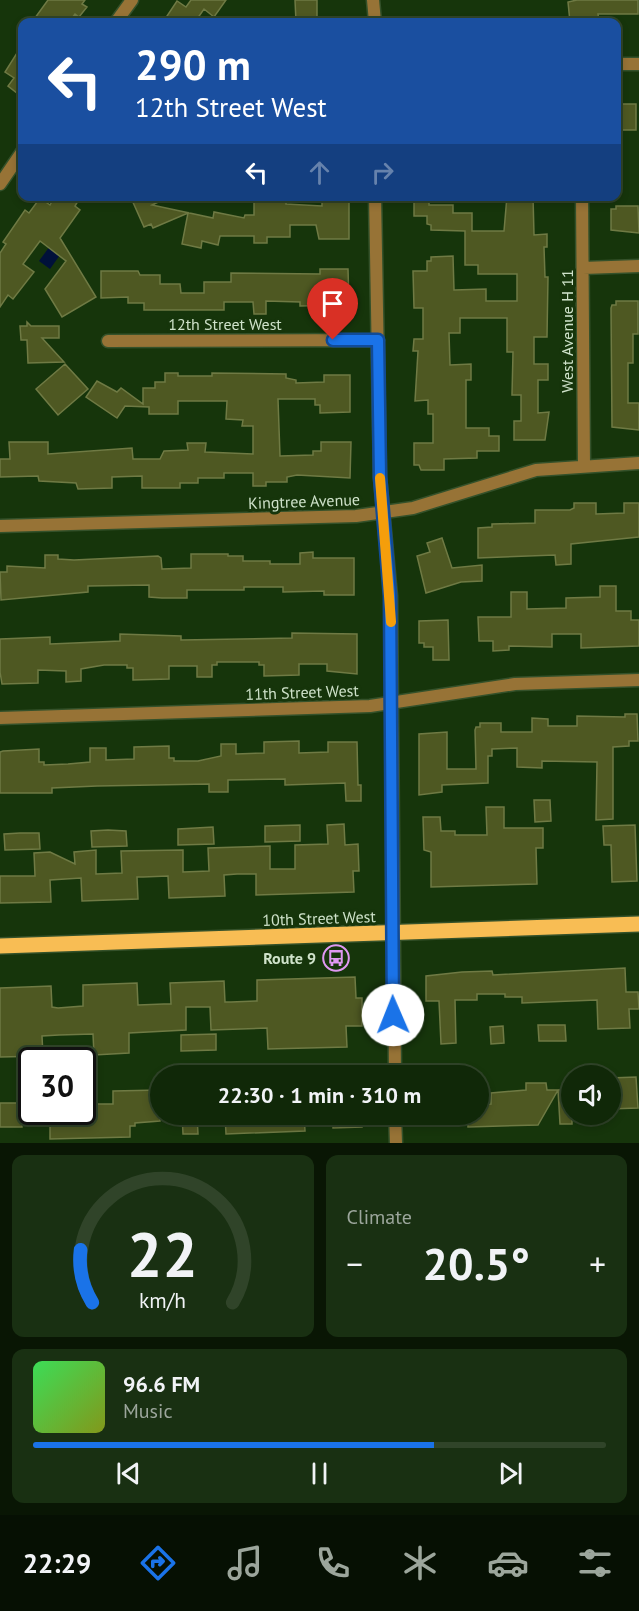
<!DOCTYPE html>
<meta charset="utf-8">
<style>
:root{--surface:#102808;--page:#193012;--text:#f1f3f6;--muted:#9ca69c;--line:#304429;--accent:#1a73e8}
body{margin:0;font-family:"PT Sans",sans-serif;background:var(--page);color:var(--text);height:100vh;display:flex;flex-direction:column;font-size:22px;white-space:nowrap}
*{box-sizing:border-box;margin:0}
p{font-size:20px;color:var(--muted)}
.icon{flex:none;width:33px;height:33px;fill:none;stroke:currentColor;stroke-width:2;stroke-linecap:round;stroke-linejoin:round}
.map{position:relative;height:1143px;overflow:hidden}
.sheet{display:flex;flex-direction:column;gap:12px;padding:12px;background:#091604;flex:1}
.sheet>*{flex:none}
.hud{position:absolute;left:18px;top:18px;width:603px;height:183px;border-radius:12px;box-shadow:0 3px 9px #0003,0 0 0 2px var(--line);background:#1a4fa0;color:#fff;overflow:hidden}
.controls{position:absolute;left:561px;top:1065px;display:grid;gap:12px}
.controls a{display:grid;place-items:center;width:60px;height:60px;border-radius:50%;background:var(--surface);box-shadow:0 3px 9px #0003,0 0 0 2px var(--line);font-size:30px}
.speed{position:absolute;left:18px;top:1047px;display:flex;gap:12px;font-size:30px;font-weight:700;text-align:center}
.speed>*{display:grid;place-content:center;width:78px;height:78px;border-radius:50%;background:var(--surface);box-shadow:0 3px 9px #0003,0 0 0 2px var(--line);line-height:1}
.speed .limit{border:3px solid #111;border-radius:9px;background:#fff;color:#111}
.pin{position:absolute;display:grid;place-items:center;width:51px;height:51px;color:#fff;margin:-62px -26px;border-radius:50% 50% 50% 0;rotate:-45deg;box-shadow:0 0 6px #0007}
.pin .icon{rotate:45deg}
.me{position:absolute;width:66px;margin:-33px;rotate:359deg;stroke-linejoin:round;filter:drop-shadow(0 0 4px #0008)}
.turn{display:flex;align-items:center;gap:21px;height:126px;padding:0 18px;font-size:27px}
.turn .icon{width:78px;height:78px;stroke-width:2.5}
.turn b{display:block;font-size:42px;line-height:51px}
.lanes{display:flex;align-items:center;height:57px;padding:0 18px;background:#0003;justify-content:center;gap:30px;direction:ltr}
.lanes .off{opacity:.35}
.big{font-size:45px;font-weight:700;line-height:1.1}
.sheet .card{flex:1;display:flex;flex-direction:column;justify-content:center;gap:9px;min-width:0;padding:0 21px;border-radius:12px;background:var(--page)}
.sheet .dial{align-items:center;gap:0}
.dial svg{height:156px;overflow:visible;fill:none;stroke:var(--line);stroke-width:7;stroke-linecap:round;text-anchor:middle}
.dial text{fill:var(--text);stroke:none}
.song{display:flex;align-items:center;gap:18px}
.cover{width:72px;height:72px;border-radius:9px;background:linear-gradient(135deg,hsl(130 70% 55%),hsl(70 70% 35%))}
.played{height:6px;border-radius:3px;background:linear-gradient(90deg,var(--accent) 70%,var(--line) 70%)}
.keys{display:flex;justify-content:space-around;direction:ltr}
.heat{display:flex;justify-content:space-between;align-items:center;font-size:33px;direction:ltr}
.sheet .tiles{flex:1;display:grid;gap:12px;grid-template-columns:1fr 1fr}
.card:last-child{grid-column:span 2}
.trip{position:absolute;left:150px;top:1065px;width:339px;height:60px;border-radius:30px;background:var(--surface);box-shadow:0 3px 9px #0003,0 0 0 2px var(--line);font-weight:700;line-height:60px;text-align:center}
.tab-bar{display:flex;height:96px;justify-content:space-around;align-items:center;background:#061003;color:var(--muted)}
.tab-bar .icon{width:42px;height:42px}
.tab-bar .active{color:var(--accent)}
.tab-bar b{font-size:27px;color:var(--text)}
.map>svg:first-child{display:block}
</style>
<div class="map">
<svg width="639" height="1143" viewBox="0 0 639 1143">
<rect width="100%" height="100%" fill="#16350b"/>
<path fill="#00113a" d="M50 246 65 248 50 269 39 261Z"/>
<path fill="#4e5822" stroke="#6f7a44" stroke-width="1.5" d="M48 0H85L82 4 87 7 79 17 75 14 69 22H32Z
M191 0H226L214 17 204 9 195 22H163L177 1 186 7Z
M295 0H317V22H296Z
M577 0H638V14H598L599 22H570L568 2Z
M22 45V97L8 86 14 78 5 72Z
M616 104H636V130H616Z
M55 196H81L75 206 80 210 60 238 96 297 62 317 45 289 66 261 40 241 23 264 34 272 13 299 8 295 0 307V253L6 244 3 242 25 210 29 213 40 198 50 205Z
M140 196H171L152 205 213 218 214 212 244 218 245 215H254V202L286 199V204L322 206V201H349V239H319L316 225H290V237H267V243H254V236H220L218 245 202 241 201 248 182 244 188 213 153 228 151 224 144 227 132 200Z
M507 196H533L534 235 547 234V247H544L545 277H548L547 337H534V364H548V380H538V413L549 412 545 440H514V421H521V395H512L513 352H507V318H460V333H449L450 365 471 364V380H466V428H489V436H499V451H477V458L444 459V470H421L419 465H414V443H433V414H428V400L415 401 418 351H413L414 339H423V308H414L413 271H427V261H431V257L453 256 454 290 486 289V301H517V274H478V265H465V231L431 230V225L427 224V216H414V200H429V205H453V213H472V231H504Z
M616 206H638L639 233 611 230V209H616Z
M320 269H348L349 305 300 306V302L266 301V314H254L253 302H224V310H144V303H128V297L101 298V271H138L140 275H160V284H180L181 293H204V282H231V273L320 274Z
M616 301H638V334H633V363H628V403H639V430L612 427 611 308 612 305H616Z
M27 322 31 326H59V338H42L64 362 28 363 27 340H21L20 326H27Z
M65 364 88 389 58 415 36 389Z
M165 373H178V376H212V373L286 374V378L296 380V383L324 382V375H350V412L320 413V405H315V399H278L280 456 313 455V451H321V442H351L350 478 297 475 287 477V482H266V486H253V473H224V478H198V483H180V488H142V476L112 477V488L78 489 76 483 39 481 38 476 0 477V459H10L9 442H48V454L132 448 133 459H160L164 451 188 450 187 443H206L205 452 253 454V426H242L243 420 226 419 227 401H178V414H149V407L125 406 117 418 86 397 97 381 117 392 121 388 143 404V388H155V382H165Z
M574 503H596V514L624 513V503H639V537L571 544V564L556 565 555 555 478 558V528L492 527V524L535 523V510H570L574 508Z
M442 538 452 568 482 565V581L461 582 426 593 417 556 430 552 427 543Z
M313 552V558H354V595H324V591L283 592V587H244V590H187V598H162L149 597V585L88 586V592L1 600 0 572H7V566L45 568V555H58V559L74 560 158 556 161 558 162 569 191 568V554H228V556H243V561H270V564H300V553Z
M600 586H616V611H631V620H639V646L581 648V634H552V647L509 646V650L493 651V641H479L478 617H511V592H527V609L566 608V598L600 597Z
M448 620 449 660H433V647H424V643H419V621Z
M292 633 357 634V674L327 671V664H299V675L264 676V665H259V662H217V665H212V677H197V666H169V679L133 680V668H127V665H104L81 669V681L66 682V671L38 670V683L2 684 0 672V639L50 637V644L74 643 120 641V634L181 636V640L292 638Z
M625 714H637L638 741H629V746L613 747V819L596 820 597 762 542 761V768L517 767V748L492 749V756H488V783L442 785V792L419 795V734L447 732V769H476L475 730 476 727H480V723H501V732H532V718L548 719V726H577V716L625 717Z
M299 741V753L328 752V742H357L358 785H361V801H346L345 783 285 785V779L228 780V792H209V784L97 786 52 788V793H0V752L3 751 39 749V762H44V765L68 764 90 762V748H106V760L134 759V747L169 746V758H174V761H198L221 756V744H236V754L264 753V742Z
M534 800H550L551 821 535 822Z
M486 807H504V828H543V848H536L537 884 431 887V852L424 850 423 817H440L441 831H455V835H487Z
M344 824 345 845 358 844 359 871H353L354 892 256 895V874H237L224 875 225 896 169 898 168 876 143 877H137L138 899 82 901 81 878 50 880 51 902 0 903V876H35L34 853 50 852 75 864 74 852 96 850V874L122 873 121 851 183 850V872L209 871 208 848 270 846V869H295V845L328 844 327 825Z
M300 825V841L265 842V826Z
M635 825 637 881 612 882 611 845H604L603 826Z
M213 827 214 844 178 845V829Z
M108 830 126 831 127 846 92 847 91 831Z
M20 833H39L40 849 5 850 4 834Z
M625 968 626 992H638L639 1009H629L630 1028 598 1029 597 1000 522 1003V997H505V994H477V1000H455L456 1043 441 1044 439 1001H426V976L462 972 492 971 493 975Z
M355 977 356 998H362V1026H346L347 1047 268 1049 267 1028 211 1030 210 1007H186V1030L129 1033V1053L94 1055 93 1034 59 1035 42 1036 43 1056 0 1057V988L51 986 52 1007 58 1008 83 1006V985L137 983 138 1005 164 1004H171L170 983 224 981 225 1002H231L257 1001V980Z
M538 1025H565L566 1041H539Z
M503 1026 504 1043 491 1044 490 1027Z
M216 1034V1050L181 1051V1035Z
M636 1077 638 1108 610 1109V1078Z
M526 1083H546L547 1090H558L538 1125 468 1127 467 1114H478V1105L491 1104V1093L526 1090Z
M572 1089V1124H560L558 1090Z
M160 1090V1121L135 1123V1126H130V1137L50 1139V1112H82V1107H94V1104H113V1091Z
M0 1103H32V1123H22V1127H0Z
M182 1114H197L198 1134H183Z
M225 1114H304L305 1131 226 1134Z
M333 1114H362V1127L333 1128Z"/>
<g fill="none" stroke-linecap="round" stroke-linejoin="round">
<g stroke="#34512a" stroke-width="15">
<path id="minor" d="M373 0 375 22
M116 22 132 0
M616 64H639
M0 184 22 152
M375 196 380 477 391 596 395 1076
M582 196 584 466
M583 268 639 266
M108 341 378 340
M0 526 356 516 413 508 536 470 639 463
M0 718 370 706 515 684 639 680
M395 1114 396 1143"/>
</g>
<g stroke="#34512a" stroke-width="18">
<path id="primary" d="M0 946 639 924"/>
</g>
<use href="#minor" stroke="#977336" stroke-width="12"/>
<use href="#primary" stroke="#f8bd54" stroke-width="15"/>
</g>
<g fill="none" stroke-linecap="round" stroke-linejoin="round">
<g stroke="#114b97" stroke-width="15">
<path id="route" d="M333 340H378L380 477 390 596 393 1015"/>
</g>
<use href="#route" stroke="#1a73e8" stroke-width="10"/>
<path stroke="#f59e0b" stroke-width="10" d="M380 478 391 622"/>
</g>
<defs>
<g id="bus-ring" transform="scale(1.35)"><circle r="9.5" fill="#16350b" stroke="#df98f2" stroke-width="1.5"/><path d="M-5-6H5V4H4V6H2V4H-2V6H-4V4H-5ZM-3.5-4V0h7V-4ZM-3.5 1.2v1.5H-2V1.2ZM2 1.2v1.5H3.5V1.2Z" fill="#df98f2"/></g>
</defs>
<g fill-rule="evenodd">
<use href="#bus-ring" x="336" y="958"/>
</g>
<g text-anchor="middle" stroke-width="6" stroke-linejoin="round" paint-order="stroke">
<g font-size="16" fill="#cfe2ca" stroke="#16350b">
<text x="225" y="330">12th Street West</text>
<text transform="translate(567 331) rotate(-90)" y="6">West Avenue H 11</text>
<text transform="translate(304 501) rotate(-2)" y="6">Kingtree Avenue</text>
<text transform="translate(302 692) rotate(-2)" y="6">11th Street West</text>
<text transform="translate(319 918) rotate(-2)" y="6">10th Street West</text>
</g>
<g font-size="16" font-weight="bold" fill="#cfe2ca" stroke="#16350b" text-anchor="end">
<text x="316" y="964">Route 9</text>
</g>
</g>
</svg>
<div class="controls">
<a><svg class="icon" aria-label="sound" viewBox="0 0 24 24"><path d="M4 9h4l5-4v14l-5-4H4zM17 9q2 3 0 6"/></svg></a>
</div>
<div class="speed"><div class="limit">30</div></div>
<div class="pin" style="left:333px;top:340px;background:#d93025"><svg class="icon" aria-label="arrive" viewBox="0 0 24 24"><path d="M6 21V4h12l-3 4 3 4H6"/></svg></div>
<svg class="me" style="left:393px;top:1015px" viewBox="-20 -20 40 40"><circle r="19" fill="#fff"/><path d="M0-13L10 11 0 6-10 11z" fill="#1a73e8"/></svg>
<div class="trip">22:30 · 1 min · 310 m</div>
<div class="hud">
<div class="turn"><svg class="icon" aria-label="left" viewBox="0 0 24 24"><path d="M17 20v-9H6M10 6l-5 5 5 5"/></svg><div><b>290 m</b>12th Street West</div></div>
<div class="lanes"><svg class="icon" aria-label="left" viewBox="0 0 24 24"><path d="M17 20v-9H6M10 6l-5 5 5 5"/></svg><svg class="icon off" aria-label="ahead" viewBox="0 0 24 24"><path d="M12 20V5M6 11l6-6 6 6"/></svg><svg class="icon off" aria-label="right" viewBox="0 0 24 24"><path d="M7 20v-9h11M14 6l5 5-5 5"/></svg></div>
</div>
</div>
<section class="sheet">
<div class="tiles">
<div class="card dial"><svg viewBox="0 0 100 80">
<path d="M14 69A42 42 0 1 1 86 69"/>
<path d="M14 69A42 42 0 0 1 8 42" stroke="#1a73e8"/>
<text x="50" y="56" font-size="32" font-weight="700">22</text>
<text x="50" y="72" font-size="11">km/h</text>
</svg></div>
<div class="card"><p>Climate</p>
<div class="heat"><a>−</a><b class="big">20.5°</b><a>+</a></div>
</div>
<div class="card">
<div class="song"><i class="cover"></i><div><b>96.6 FM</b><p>Music</p></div></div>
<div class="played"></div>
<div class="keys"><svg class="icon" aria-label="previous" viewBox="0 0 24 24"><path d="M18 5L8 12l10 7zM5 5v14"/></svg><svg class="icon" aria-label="pause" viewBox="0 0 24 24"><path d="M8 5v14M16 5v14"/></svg><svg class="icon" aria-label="next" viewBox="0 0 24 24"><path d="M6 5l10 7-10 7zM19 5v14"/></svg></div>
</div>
</div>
</section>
<nav class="tab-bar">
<b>22:29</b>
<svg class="icon active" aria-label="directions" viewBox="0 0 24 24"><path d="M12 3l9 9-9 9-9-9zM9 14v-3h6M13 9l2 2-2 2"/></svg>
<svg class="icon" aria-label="music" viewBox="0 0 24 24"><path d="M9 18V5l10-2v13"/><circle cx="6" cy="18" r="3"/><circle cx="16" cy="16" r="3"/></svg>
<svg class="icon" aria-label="phone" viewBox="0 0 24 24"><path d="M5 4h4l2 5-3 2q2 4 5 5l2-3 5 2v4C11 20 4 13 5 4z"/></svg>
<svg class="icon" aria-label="climate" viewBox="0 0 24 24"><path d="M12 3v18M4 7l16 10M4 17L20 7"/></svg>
<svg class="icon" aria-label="car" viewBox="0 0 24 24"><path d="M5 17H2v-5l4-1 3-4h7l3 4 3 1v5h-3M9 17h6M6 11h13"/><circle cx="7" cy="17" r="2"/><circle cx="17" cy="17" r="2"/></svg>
<svg class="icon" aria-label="filters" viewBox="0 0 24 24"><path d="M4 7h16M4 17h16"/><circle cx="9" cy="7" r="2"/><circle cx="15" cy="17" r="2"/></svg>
</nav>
